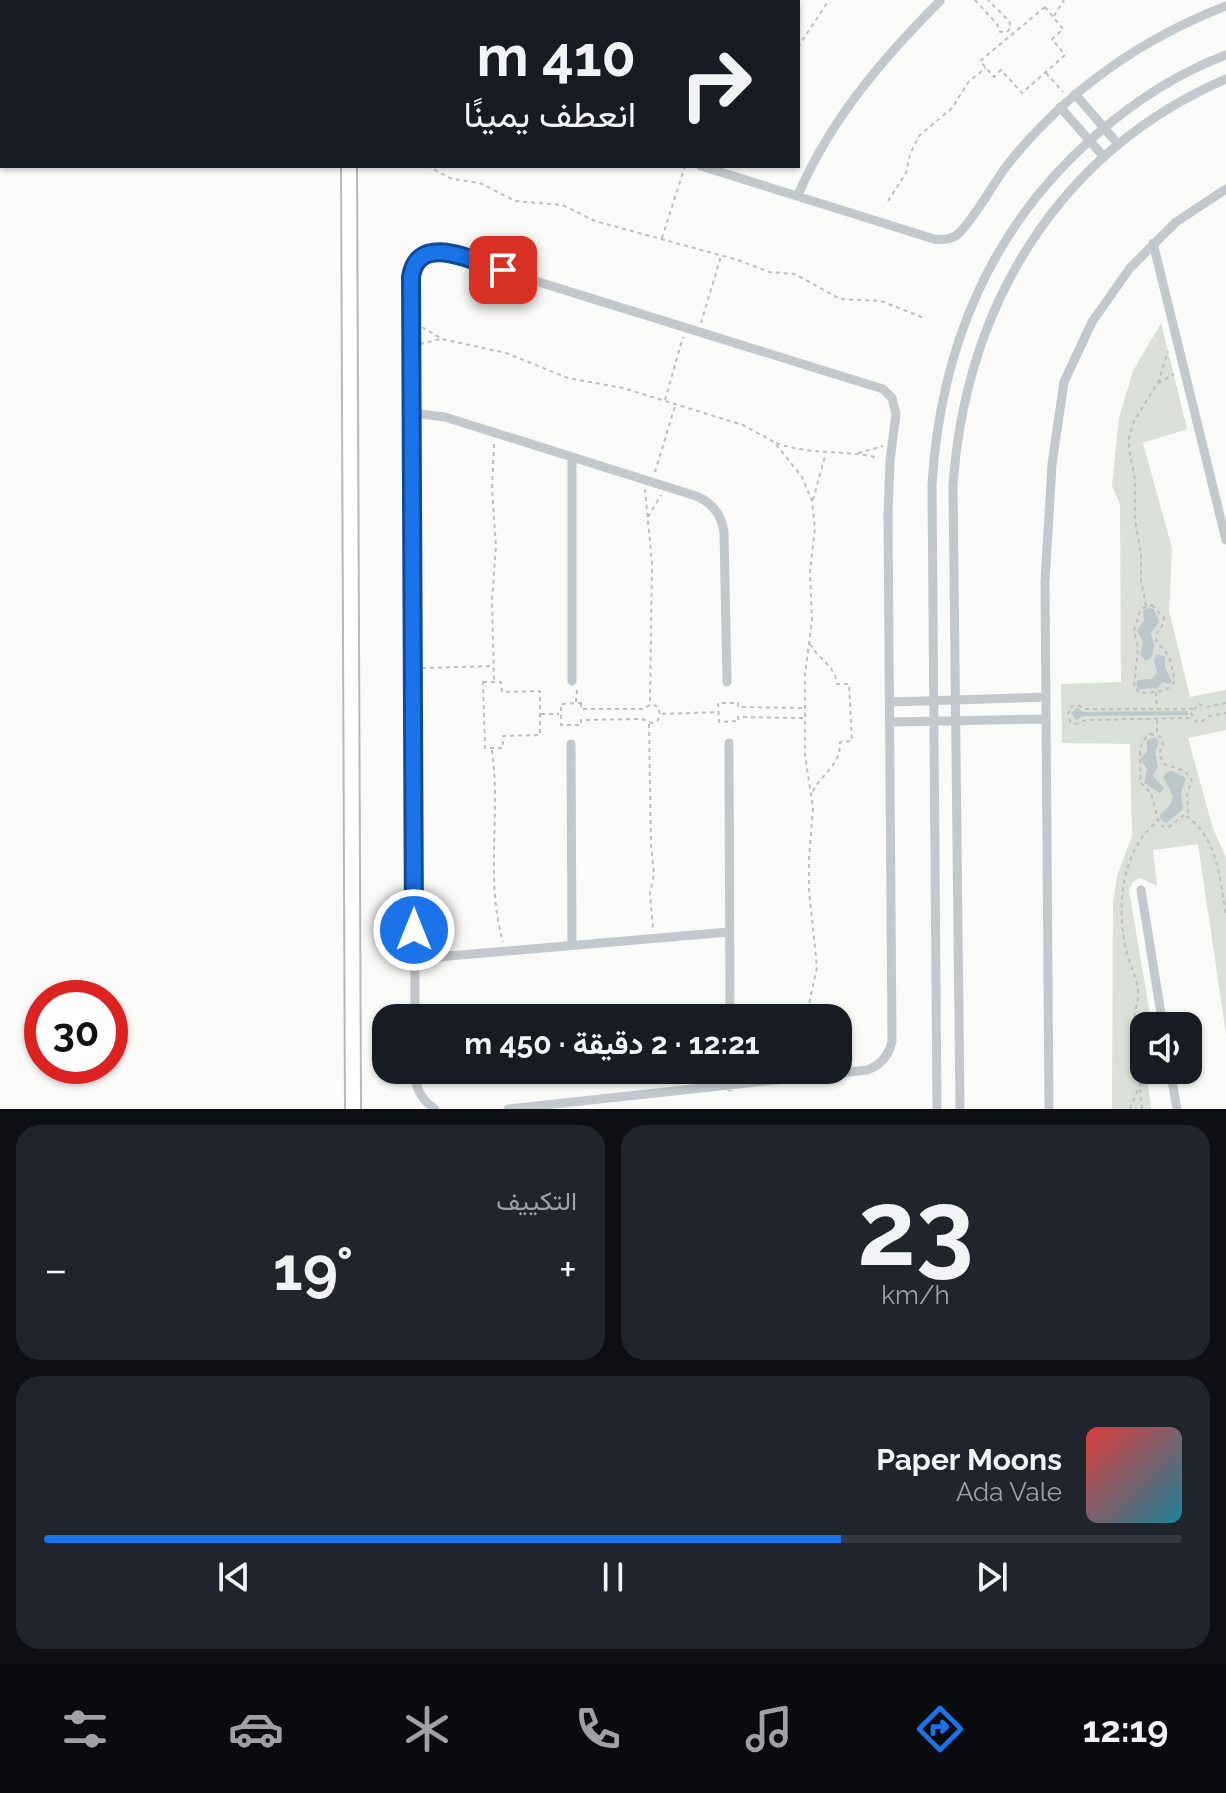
<!DOCTYPE html>
<html lang="ar">
<meta charset="utf-8">
<style>
:root{--surface:#171b24;--page:#20242c;--text:#f1f3f6;--muted:#9ea1a6;--line:#363941;--accent:#1a73e8}
body{margin:0;font-family:Raleway,Vazirmatn,sans-serif;background:var(--page);color:var(--text);direction:rtl;height:100vh;display:flex;flex-direction:column;font-size:30px;white-space:nowrap}
*{box-sizing:border-box;margin:0}
p{font-size:26px;color:var(--muted)}
.icon{flex:none;width:44px;height:44px;fill:none;stroke:currentColor;stroke-width:2;stroke-linecap:round;stroke-linejoin:round}
.map{position:relative;height:1109px;overflow:hidden;direction:ltr}
.panel{display:flex;flex-direction:column;gap:16px;padding:16px;background:#0d0f14;flex:1}
.panel>*{flex:none}
.hud{position:absolute;left:0px;top:0px;width:800px;height:168px;box-shadow:0 2px 6px #0004;direction:rtl;background:#171b24;color:var(--text);overflow:hidden}
.fabs{position:absolute;left:1130px;top:1012px;display:grid;gap:16px}
.fabs a{display:grid;place-items:center;width:72px;height:72px;border-radius:16px;background:var(--surface);box-shadow:0 2px 6px #0004;font-size:40px}
.speed{position:absolute;left:24px;top:980px;display:flex;gap:16px;font-size:40px;font-weight:700;text-align:center}
.speed>*{display:grid;place-content:center;width:104px;height:104px;border-radius:50%;background:var(--surface);box-shadow:0 2px 6px #0004;line-height:1}
.speed .limit{border:12px solid #d22;background:#fff;color:#111}
.pin{position:absolute;display:grid;place-items:center;width:68px;height:68px;color:#fff;margin:-34px;border-radius:16px;box-shadow:0 4px 12px #0006}
.me{position:absolute;width:88px;margin:-44px;rotate:0deg;stroke-linejoin:round;filter:drop-shadow(0 0 6px #0008)}
.turn{display:flex;align-items:center;gap:28px;height:168px;padding:0 32px;font-size:36px}
.turn .icon{width:104px;height:104px;stroke-width:2.5}
.turn b{display:block;font-size:56px;line-height:68px}
.big{font-size:60px;font-weight:700;line-height:1.1}
.panel .tile{flex:1;display:flex;flex-direction:column;justify-content:center;gap:12px;min-width:0;padding:0 28px;border-radius:24px;background:var(--page)}
.panel .dial{align-items:center;gap:0}
.dial b{font-size:104px;line-height:1}
.song{display:flex;align-items:center;gap:24px}
.cover{width:96px;height:96px;border-radius:12px;background:linear-gradient(135deg,hsl(0 70% 55%),hsl(190 70% 35%))}
.played{height:8px;border-radius:4px;background:linear-gradient(90deg,var(--accent) 70%,var(--line) 70%)}
.keys{display:flex;justify-content:space-around;direction:ltr}
.heat{display:flex;justify-content:space-between;align-items:center;font-size:44px;direction:ltr}
.panel .tiles{flex:1;display:grid;gap:16px;grid-template-columns:1fr 1fr}
.tile:last-child{grid-column:span 2}
.trip{position:absolute;left:372px;top:1004px;width:480px;height:80px;border-radius:24px;background:var(--surface);box-shadow:0 2px 6px #0004;font-weight:700;line-height:80px;text-align:center;direction:rtl}
.dock{display:flex;height:128px;justify-content:space-around;align-items:center;background:#090b0e;color:var(--muted)}
.dock .icon{width:56px;height:56px}
.dock .active{color:var(--accent)}
.dock b{font-size:36px;color:var(--text)}
.map>svg:first-child{display:block}
</style>
<div class="map">
<svg width="1226" height="1109" viewBox="0 0 1226 1109">
<rect width="100%" height="100%" fill="#fafaf8"/>
<path fill="#dadfd7" d="M1161 323 1187 429 1143 443 1172 548 1169 610 1190 697 1226 690V730L1188 738 1213 829 1226 857V1034L1198 844 1153 850 1157 886 1140 878 1133 882 1129 890 1152 1026H1144V1070H1159L1161 1083 1148 1085 1151 1109H1112L1113 903 1117 876 1132 836 1130 744 1062 743 1061 684 1121 682 1120 504 1112 486 1119 418 1133 371Z"/>
<path fill="#bbc7cb" d="M1148 608 1154 609 1159 622 1151 633 1154 645 1152 657 1146 661 1140 655 1143 642 1137 631 1144 620 1143 611Z
M1157 654 1165 657V667L1172 682 1169 684 1162 682 1158 688 1138 689 1136 684 1138 680 1152 679 1157 672 1154 661Z
M1077 708 1083 712 1188 711V715L1083 716 1076 720 1071 713Z
M1155 737 1159 741 1155 754 1158 766 1153 776 1164 788 1160 793 1144 783 1147 769 1140 759 1147 752V740Z
M1172 771 1186 778 1181 792 1183 809 1166 823 1161 820 1160 815 1170 805 1173 796 1163 777 1167 772Z"/>
<g fill="none" stroke-linecap="round" stroke-linejoin="round">
<g stroke="#b3babf" stroke-width="18">
<path id="secondary" d="M348 0V2
M349 166 353 1109"/>
</g>
<path stroke="#bbbfc2" stroke-width="2" stroke-dasharray="4 4" stroke-linecap="butt" d="M975 0 997 24 1000 32 1008 31 1011 27 1009 21 988 0
M605 2V0
M1045 7 1063 29 1052 39 1065 55 1022 93 1001 70 994 77 980 61Z
M1054 16 1064 0
M798 47 829 0
M1046 73 1063 92
M427 166 452 179 480 183 515 201 563 205 595 221 738 260 769 272 795 274 840 299 881 301 924 318
M888 201 906 173 910 154 919 136 952 108 969 81 986 68
M662 238 685 166
M701 323 721 256
M422 327 442 339 506 353 568 378 623 388 743 425 774 442 802 477 812 501 815 528 810 571 812 621 805 674V755L813 808 809 859V890L817 967 809 1004V1018
M420 344 441 339
M1158 383 1168 351
M665 400 683 337
M776 443C814 456 843 449 879 458
M494 444 492 489 496 546 492 600 494 682
M858 453 883 446
M655 472 675 406
M645 489 652 564 650 702
M813 500 825 456
M648 517 661 495
M1152 605 1164 618C1164 627 1158 628 1156 636 1155 644 1164 648 1167 654 1171 659 1172 672 1175 680 1170 693 1153 692 1140 693L1134 687 1138 648 1134 630 1141 609Z
M1146 606 1141 581V555L1135 519V480L1129 449V437L1134 421 1157 384 1174 374
M810 644C819 660 835 665 837 684H849L852 741 840 742C841 766 821 773 812 793
M422 668 492 666
M483 682H501L502 692 540 691V735L503 736V748H485Z
M1156 692 1157 709
M576 702 577 689
M581 703V709H642L652 704 658 707 660 714 658 720 652 723 642 719 581 720V725H561V704Z
M1226 703 1206 707 1199 704 1191 713 1195 721 1201 722 1209 716 1226 713
M1193 709H1086L1077 705 1070 707 1068 714 1070 721 1076 724 1086 720 1193 718
M541 714H559
M662 714 718 712
M803 718 738 717 739 721 719 722 718 703H738V707L804 708
M1157 720V733
M649 724 651 845 654 874 650 893 653 929
M1150 734 1161 737 1163 744 1159 754 1164 764 1185 771 1192 781 1187 793 1188 812 1169 827H1163L1158 820 1151 793 1140 782C1143 766 1133 746 1150 734Z
M492 750C501 813 485 880 503 942
M1186 816C1219 839 1219 878 1226 914
M643 1018 679 1017 721 1011
M1140 1089 1142 1109
M1130 1109C1136 1091 1147 1077 1143 1057 1140 1045 1133 1035 1134 1021 1134 1011 1139 1002 1138 991 1137 977 1129 964 1126 950 1116 905 1121 852 1158 820"/>
<path stroke="#c3c8cc" stroke-width="9" d="M689 0 695 2
M409 2V0
M720 2 725 0
M1075 94 1118 144
M1060 107 1104 157
M701 166 934 239C943 240 951 240 958 234 973 221 994 182 1008 164 1066 92 1141 39 1226 6
M798 195C830 120 883 58 940 1
M1153 243 1226 540
M412 413 445 417 696 496C713 503 722 515 724 533L727 682
M572 681V457
M890 702 1046 697
M890 722 1046 719
M729 743 730 1018
M571 744 572 945
M1141 890 1163 1026
M414 959 729 932
M415 1018 411 277C414 260 424 251 442 252L883 389 892 398 896 414 890 461 888 514 892 1041C889 1055 881 1065 867 1070L508 1109
M415 1070C415 1087 420 1099 435 1109
M730 1070V1087
M1170 1070 1177 1109
M937 1109 932 485C940 348 991 226 1096 135 1135 101 1178 73 1226 55
M960 1109 953 485C966 305 1058 152 1226 79
M1049 1109 1045 582 1052 464 1064 382 1092 322 1130 268 1176 222 1226 189"/>
<use href="#secondary" stroke="#fff" stroke-width="14"/>
</g>
<g fill="none" stroke-linecap="round" stroke-linejoin="round">
<g stroke="#114b97" stroke-width="20">
<path id="route" d="M414 930 411 277C418 231 475 262 503 270"/>
</g>
<use href="#route" stroke="#1a73e8" stroke-width="14"/>
</g>
</svg>
<div class="fabs">
<a><svg class="icon" aria-label="sound" viewBox="0 0 24 24"><path d="M4 9h4l5-4v14l-5-4H4zM17 9q2 3 0 6"/></svg></a>
</div>
<div class="speed"><div class="limit">30</div></div>
<div class="pin" style="left:503px;top:270px;background:#d93025"><svg class="icon" aria-label="arrive" viewBox="0 0 24 24"><path d="M6 21V4h12l-3 4 3 4H6"/></svg></div>
<svg class="me" style="left:414px;top:930px" viewBox="-20 -20 40 40"><circle r="17" fill="#1a73e8" stroke="#fff" stroke-width="3"/><path d="M0-11L8 9 0 5-8 9z" fill="#fff"/></svg>
<div class="trip">12:21 · 2 دقيقة · 450 m</div>
<div class="hud">
<div class="turn"><svg class="icon" aria-label="right" viewBox="0 0 24 24"><path d="M7 20v-9h11M14 6l5 5-5 5"/></svg><div><b>410 m</b>انعطف يمينًا</div></div>
</div>
</div>
<section class="panel">
<div class="tiles">
<div class="tile dial"><b>23</b><p>km/h</p></div>
<div class="tile"><p>التكييف</p>
<div class="heat"><a>−</a><b class="big">19°</b><a>+</a></div>
</div>
<div class="tile">
<div class="song"><i class="cover"></i><div><b>Paper Moons</b><p>Ada Vale</p></div></div>
<div class="played"></div>
<div class="keys"><svg class="icon" aria-label="previous" viewBox="0 0 24 24"><path d="M18 5L8 12l10 7zM5 5v14"/></svg><svg class="icon" aria-label="pause" viewBox="0 0 24 24"><path d="M8 5v14M16 5v14"/></svg><svg class="icon" aria-label="next" viewBox="0 0 24 24"><path d="M6 5l10 7-10 7zM19 5v14"/></svg></div>
</div>
</div>
</section>
<nav class="dock">
<b>12:19</b>
<svg class="icon active" aria-label="directions" viewBox="0 0 24 24"><path d="M12 3l9 9-9 9-9-9zM9 14v-3h6M13 9l2 2-2 2"/></svg>
<svg class="icon" aria-label="music" viewBox="0 0 24 24"><path d="M9 18V5l10-2v13"/><circle cx="6" cy="18" r="3"/><circle cx="16" cy="16" r="3"/></svg>
<svg class="icon" aria-label="phone" viewBox="0 0 24 24"><path d="M5 4h4l2 5-3 2q2 4 5 5l2-3 5 2v4C11 20 4 13 5 4z"/></svg>
<svg class="icon" aria-label="climate" viewBox="0 0 24 24"><path d="M12 3v18M4 7l16 10M4 17L20 7"/></svg>
<svg class="icon" aria-label="car" viewBox="0 0 24 24"><path d="M5 17H2v-5l4-1 3-4h7l3 4 3 1v5h-3M9 17h6M6 11h13"/><circle cx="7" cy="17" r="2"/><circle cx="17" cy="17" r="2"/></svg>
<svg class="icon" aria-label="filters" viewBox="0 0 24 24"><path d="M4 7h16M4 17h16"/><circle cx="9" cy="7" r="2"/><circle cx="15" cy="17" r="2"/></svg>
</nav>
